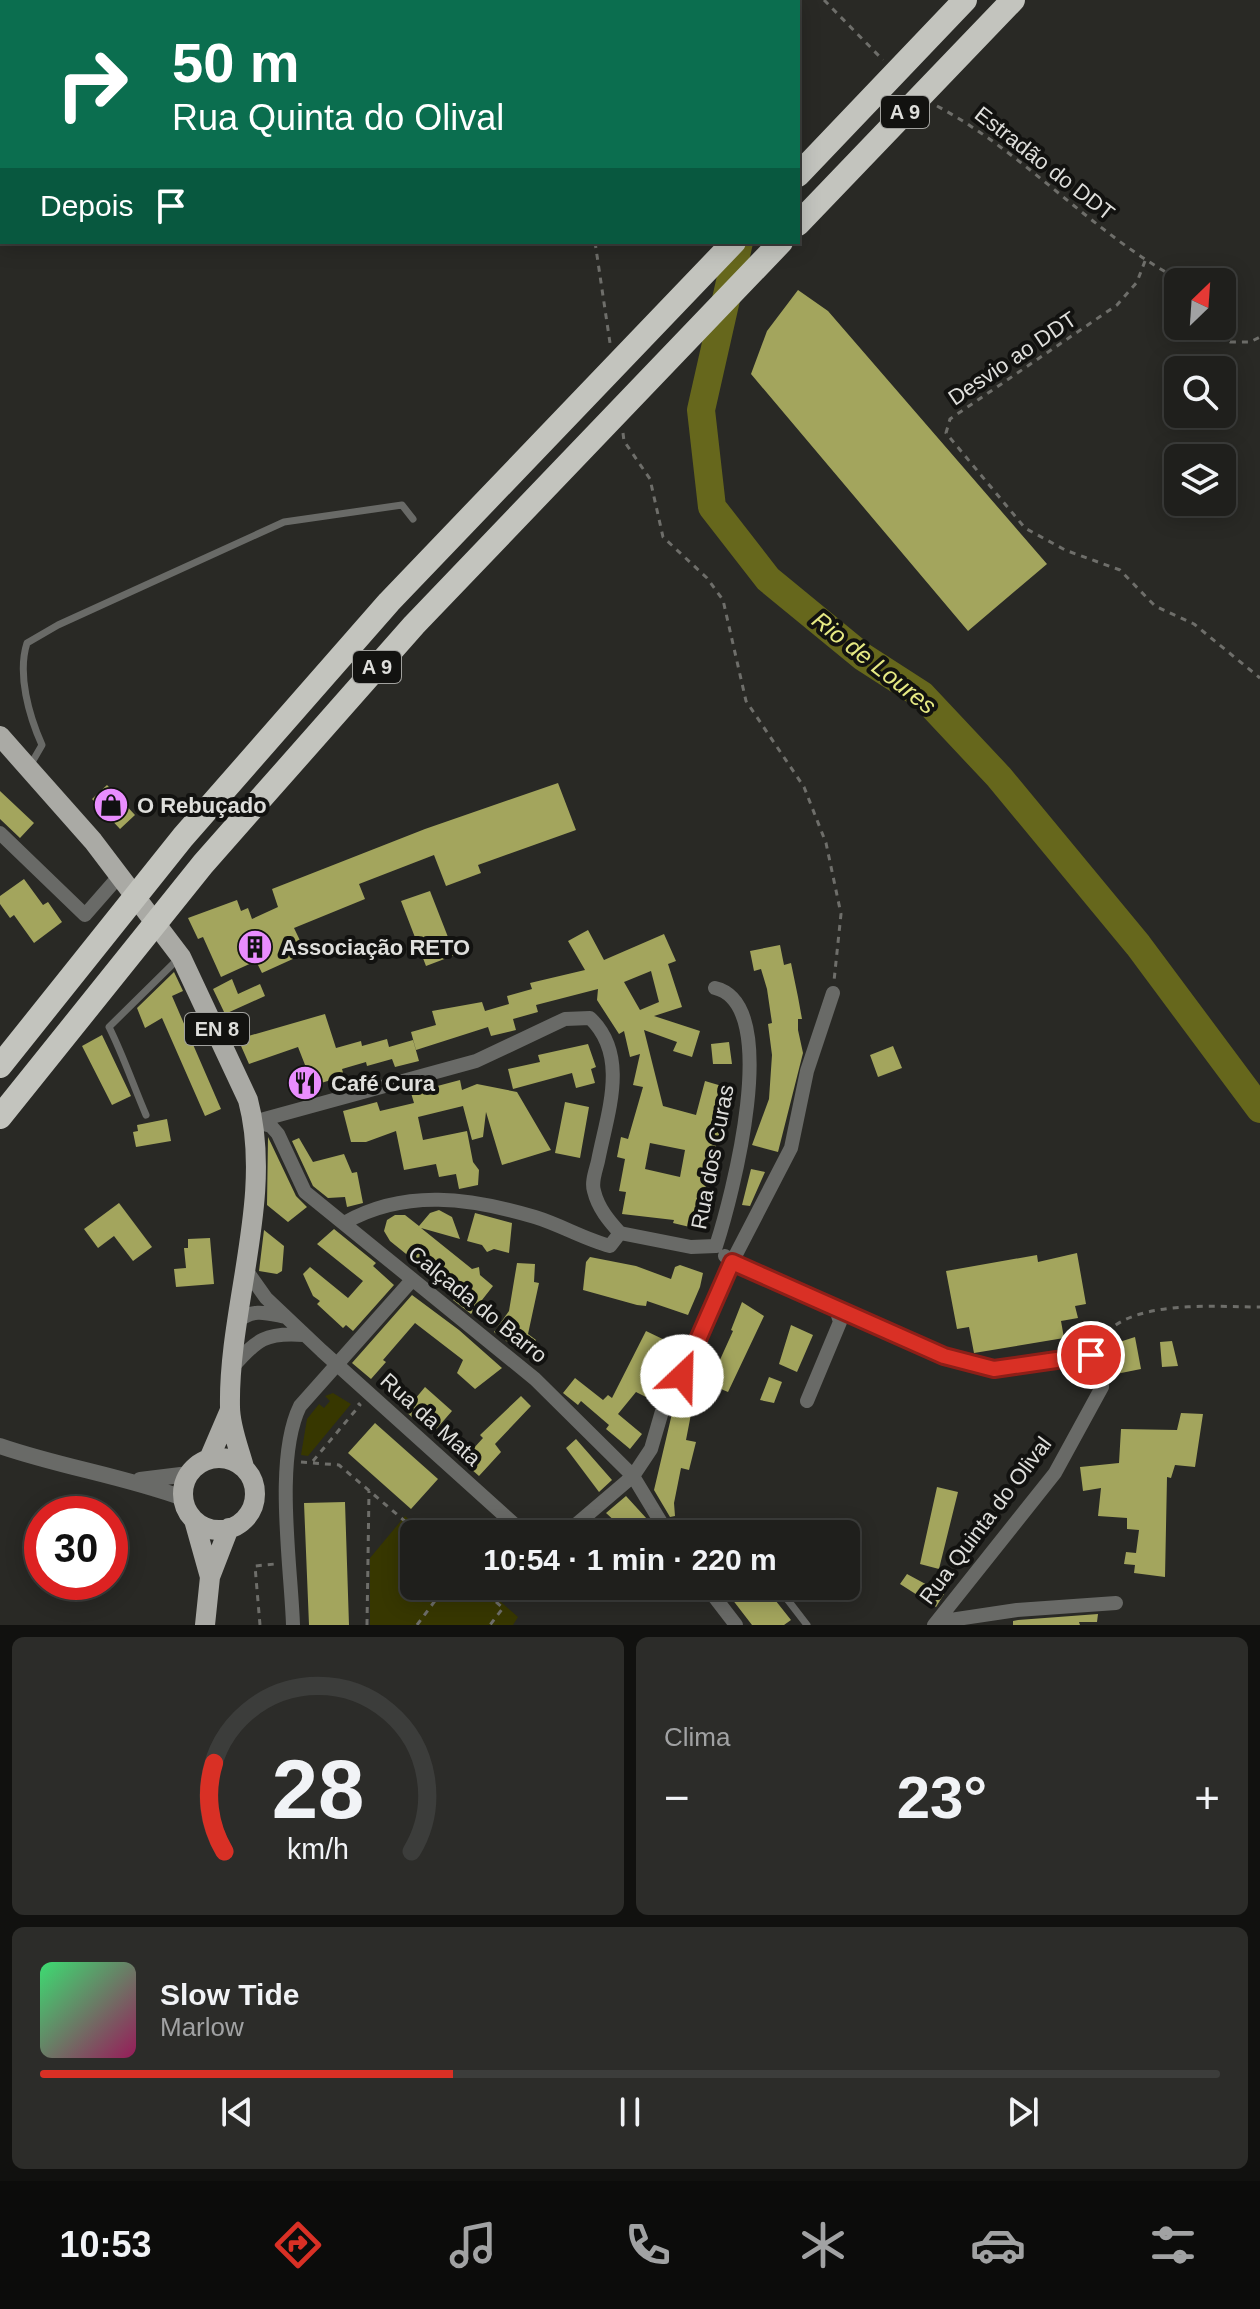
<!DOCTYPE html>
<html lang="pt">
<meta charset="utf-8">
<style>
:root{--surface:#1f1f1c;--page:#2c2c29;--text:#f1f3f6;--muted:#a1a2a3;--line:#3c3d3b;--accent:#d93025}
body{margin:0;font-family:Arial,sans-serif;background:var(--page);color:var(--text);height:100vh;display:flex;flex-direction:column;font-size:30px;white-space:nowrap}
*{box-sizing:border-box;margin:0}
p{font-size:26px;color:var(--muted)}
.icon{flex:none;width:44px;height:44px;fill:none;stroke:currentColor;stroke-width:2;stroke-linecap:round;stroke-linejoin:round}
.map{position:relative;height:1625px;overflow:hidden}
.sheet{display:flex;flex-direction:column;gap:12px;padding:12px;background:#11110f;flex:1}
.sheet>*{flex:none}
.hud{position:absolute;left:0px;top:0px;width:800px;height:244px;box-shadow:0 4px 20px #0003,0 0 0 2px var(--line);background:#0b6e4f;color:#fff;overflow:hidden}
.needle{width:52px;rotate:25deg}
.tools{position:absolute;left:1164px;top:268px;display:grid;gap:16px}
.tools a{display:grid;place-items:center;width:72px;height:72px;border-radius:12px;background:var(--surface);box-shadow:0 4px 20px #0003,0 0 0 2px var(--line);font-size:40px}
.speed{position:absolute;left:24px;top:1496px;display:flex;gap:16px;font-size:40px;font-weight:700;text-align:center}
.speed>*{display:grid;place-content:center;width:104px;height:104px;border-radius:50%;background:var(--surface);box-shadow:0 4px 20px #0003,0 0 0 2px var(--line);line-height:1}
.speed .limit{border:12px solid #d22;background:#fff;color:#111}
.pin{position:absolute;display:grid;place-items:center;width:68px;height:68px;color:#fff;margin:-34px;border:4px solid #fff;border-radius:50%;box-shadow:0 2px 8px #0007}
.me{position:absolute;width:88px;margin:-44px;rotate:24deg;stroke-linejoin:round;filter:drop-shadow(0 0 6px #0008)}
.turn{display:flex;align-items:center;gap:28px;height:168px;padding:0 40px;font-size:36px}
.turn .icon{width:104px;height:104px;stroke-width:2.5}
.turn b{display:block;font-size:56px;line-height:68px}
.then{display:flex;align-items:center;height:76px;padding:0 40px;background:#0003;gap:16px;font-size:30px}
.big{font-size:60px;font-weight:600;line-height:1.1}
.sheet .card{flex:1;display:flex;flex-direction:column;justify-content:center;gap:12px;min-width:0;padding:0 28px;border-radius:12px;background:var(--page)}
.sheet .dial{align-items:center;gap:0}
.dial svg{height:208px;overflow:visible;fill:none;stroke:var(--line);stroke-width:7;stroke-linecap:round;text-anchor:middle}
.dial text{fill:var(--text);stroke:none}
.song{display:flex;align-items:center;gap:24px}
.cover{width:96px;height:96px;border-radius:12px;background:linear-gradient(135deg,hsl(140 70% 55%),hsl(330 70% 35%))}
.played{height:8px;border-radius:4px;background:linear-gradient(90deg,var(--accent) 35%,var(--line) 35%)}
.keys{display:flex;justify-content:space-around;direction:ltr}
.heat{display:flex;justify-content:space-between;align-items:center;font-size:44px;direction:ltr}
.sheet .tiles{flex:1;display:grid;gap:12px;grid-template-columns:1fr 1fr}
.card:last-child{grid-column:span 2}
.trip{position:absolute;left:400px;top:1520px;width:460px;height:80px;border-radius:12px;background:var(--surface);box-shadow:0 4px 20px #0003,0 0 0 2px var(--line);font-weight:600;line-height:80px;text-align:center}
.tab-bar{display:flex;height:128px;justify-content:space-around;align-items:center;background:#0c0c0b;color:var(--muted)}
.tab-bar .icon{width:56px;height:56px}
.tab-bar .current{color:var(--accent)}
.tab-bar b{font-size:36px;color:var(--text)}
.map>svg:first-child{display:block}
</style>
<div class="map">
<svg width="1260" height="1625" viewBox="0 0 1260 1625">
<rect width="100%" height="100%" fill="#292925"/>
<path fill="#373700" d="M333 1393 351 1404 308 1456 301 1455 307 1419 319 1404 324 1408 330 1401 325 1396Z
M405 1516 425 1534H414V1586H483L518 1617 513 1625H370V1558Z"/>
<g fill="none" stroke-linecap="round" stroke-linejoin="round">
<path stroke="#66671c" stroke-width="28" d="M713 0 714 2
M739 242 701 410 712 507 768 579 863 657 922 695 999 777 1138 945 1260 1109"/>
</g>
<path fill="#a3a55d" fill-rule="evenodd" d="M798 290 828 311 1047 564 968 631 751 374 767 331Z
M558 783 576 830 478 865 481 873 446 886 434 855 359 884 365 899 294 928 306 953 262 973 256 961 221 977 203 937 198 939 188 918 237 900 241 911 248 908 252 919 278 907 272 889 425 829Z
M107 785 135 815 120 829 92 799Z
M0 791 34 823 20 838 0 819Z
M24 879 43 905 48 902 62 922 34 943 14 915 10 918 0 904V896Z
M430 891 455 955 426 966 401 901Z
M588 930 604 960 664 934 676 961 668 964 682 1007 654 1016 700 1031 692 1057 673 1051 677 1042 644 1030 663 1106 696 1115 705 1081 732 1089 708 1173 698 1229 673 1223 674 1220 622 1214 626 1192 619 1191 625 1159 617 1157 621 1137 628 1139 643 1087 633 1085 640 1054 630 1057 624 1031 619 1034 597 1000 598 989 536 1005 538 1012 513 1019 516 1030 491 1036 488 1027 416 1050 411 1032 436 1025 432 1011 482 1002 485 1011 509 1004 507 996 532 989 530 983 585 970 568 941ZM651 971 659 1002 640 1010 624 982ZM650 1143 685 1150 680 1177 645 1169Z
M780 945 784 965 791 963 798 997 802 1019H798V1030L803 1053 778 1152 752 1145 769 1099 772 1055 768 1024 772 1023 767 989 761 969 754 971 750 951Z
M174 972 183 991 172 996 221 1109 205 1116 162 1018 145 1028 137 1008Z
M232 979 238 994 260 984 265 996 225 1014 213 989Z
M325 1014 336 1048 361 1041 362 1046 387 1039 389 1047 413 1040 419 1061 395 1067 392 1059 367 1066 366 1062 342 1069 344 1076 295 1091 291 1073 307 1070 298 1047 249 1064 238 1039Z
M102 1035 131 1096 112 1105 82 1046Z
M729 1042 732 1064H713L711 1044Z
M588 1044 596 1067 591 1069 595 1083 576 1088 572 1073 513 1089 508 1069 540 1062 538 1055Z
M893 1046 902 1068 878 1077 870 1055Z
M460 1080 462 1090 477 1084 517 1092 551 1150 502 1165 486 1112 483 1137 472 1140 463 1106 418 1117 423 1140 467 1131 473 1162 479 1170 478 1185 459 1189 456 1174 439 1177 436 1164 404 1170 396 1131 366 1142H351L343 1111 377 1102 380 1111 414 1103 411 1093Z
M565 1102 589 1107 580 1158 555 1153Z
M167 1119 171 1141 136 1147 133 1132 138 1131 137 1125Z
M268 1137 296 1196 307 1207 288 1222 267 1205Z
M299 1138 313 1162 344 1154 352 1173 357 1172 363 1203 347 1207 345 1197 328 1198 313 1186 292 1141Z
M751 1169 765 1172 750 1206 742 1205Z
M119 1203 152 1247 133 1261 114 1236 98 1248 84 1229Z
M439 1210 452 1217 460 1239 421 1228 472 1269 479 1267 480 1275 493 1286 471 1314 453 1300 457 1295 390 1241 384 1231 387 1220 395 1215H405L419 1226 430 1213Z
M475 1213 512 1223 509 1253 494 1249 487 1252 482 1245 467 1241Z
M334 1229 376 1263 373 1266 394 1285 353 1331 346 1325 343 1328 317 1304 320 1301 313 1296 303 1274 310 1267 348 1298 363 1281 317 1244Z
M264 1230 284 1246 282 1271 277 1274 259 1271Z
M210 1238 214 1284 176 1287 174 1269 186 1268 184 1248H188V1239Z
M1077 1253 1086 1304 1075 1306 1078 1318 1061 1321 1064 1338 974 1353 969 1327 957 1329 946 1271 1037 1255 1038 1262Z
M590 1257 636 1266 671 1279 675 1267 680 1265 703 1273 700 1287 688 1315 647 1301 646 1306 637 1305 583 1290 586 1262Z
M517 1263 535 1264 534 1282 539 1283 528 1334 536 1340 525 1355 494 1332 509 1311Z
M412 1295 459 1330 502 1368 475 1389 457 1373 463 1360 415 1323 383 1360 386 1362 371 1379 352 1363Z
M742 1302 764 1316 728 1392 709 1384 733 1331 731 1330Z
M791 1325 813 1335 797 1372 779 1364Z
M646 1331 673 1344 648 1398 636 1392 618 1414 642 1434 630 1449 606 1429 609 1425 581 1401 578 1405 563 1393 575 1378 603 1400 608 1395 612 1398Z
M1135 1337 1141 1369 1116 1374 1110 1345Z
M1172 1341 1178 1366 1162 1367 1160 1342Z
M769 1377 782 1382 774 1403 760 1400Z
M425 1387 452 1411 432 1434 405 1411Z
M685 1389 691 1392 683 1407 692 1409 686 1440 696 1442 689 1470 681 1468 674 1503 675 1516 670 1517 654 1490 674 1405Z
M521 1396 531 1406 495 1444 501 1452 479 1476 462 1461 483 1438 480 1435Z
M1181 1413 1203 1414 1195 1467 1175 1465 1171 1478 1167 1477 1165 1577 1134 1573 1135 1565 1124 1564 1126 1552 1136 1553 1139 1530 1127 1529V1518L1098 1516 1101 1488 1083 1491 1080 1467 1119 1463 1121 1429 1177 1430Z
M375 1423 438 1479 411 1509 348 1453Z
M576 1439 612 1480 599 1492 566 1448Z
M937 1487 958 1492 939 1569 920 1564Z
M626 1496 647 1519 656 1534H629L606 1513Z
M345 1502 349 1625H309L304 1503Z
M907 1574 944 1594 936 1607 900 1584Z
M722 1586H764L791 1620 784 1625H752Z
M1098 1614 1097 1622H1079L1080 1625H1013V1621L1018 1620Z"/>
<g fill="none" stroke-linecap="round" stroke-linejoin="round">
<path stroke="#6e6e6a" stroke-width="3" stroke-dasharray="6 6" stroke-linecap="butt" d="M299 0 300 2
M554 0 555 2
M824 0 883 60
M937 106C1021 151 1086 226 1169 274L1178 286
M595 242 610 343
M1145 261 1137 282 1117 305 950 419 946 433 1025 528 1065 550 1120 570 1155 606 1194 624 1260 678
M1212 326 1230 342H1250L1260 337
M623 433 624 441 650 479 663 537 707 578 723 600 746 701 804 787 826 843 841 914 834 981
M1099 1342C1126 1298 1214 1307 1260 1307
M313 1461 360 1405 358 1403
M301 1462 339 1465 420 1534
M478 1586 503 1608 490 1625
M260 1625 255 1566 275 1564
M367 1625 369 1491
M417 1625 446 1586"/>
<path stroke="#696a67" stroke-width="7" d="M31 764 42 745C29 716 17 674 27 643L58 625 284 522 402 505 413 519
M146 1115C133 1085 124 1057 109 1027L179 958
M777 1586 807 1625"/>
<path stroke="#696a67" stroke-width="14" d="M125 2 142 0
M0 24 2 23
M0 833 85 915 120 875
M833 993 807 1071 791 1148 732 1262 944 1356 994 1369 1091 1355 1102 1369V1387L1055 1473 934 1625
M254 1121 271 1126 278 1134 305 1192 535 1379 633 1476 668 1534
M257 1121 476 1061 565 1019 590 1018C630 1056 607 1114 598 1161 596 1170 591 1182 594 1191 598 1208 609 1221 620 1233
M344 1223C405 1188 471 1198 535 1217 561 1225 584 1239 610 1246L620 1233 691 1247 716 1246C731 1200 784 1004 715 988
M244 1267 266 1298 322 1351 515 1525 530 1534
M238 1321C254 1308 266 1313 286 1317
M232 1368C257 1339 266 1332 304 1335
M807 1401 840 1322 837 1312
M565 1534 633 1476 651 1449 665 1401 682 1376 732 1262 725 1256
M706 1586 736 1625
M937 1622 1017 1610 1116 1603
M293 1625C291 1565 274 1459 300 1406L412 1280"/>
<path stroke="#696a67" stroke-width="16" d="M431 2 432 0
M0 92H2
M0 1446C61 1467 123 1476 183 1498
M140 1480 189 1474"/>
<path stroke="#aaaaa5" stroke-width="20" d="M0 736 93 841 181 957 248 1100C274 1197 228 1308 230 1407 230 1427 239 1448 244 1467
M183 1494a36 36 0 1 1 72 0a36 36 0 1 1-72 0Z
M209 1459 230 1410
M194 1520 210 1577
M205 1625 210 1577 229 1528"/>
<path stroke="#c3c4be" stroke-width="24" d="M798 175 965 0
M798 224 1013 0
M0 1066 183 837 389 602 734 242
M0 1117 203 864 414 625 781 242"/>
</g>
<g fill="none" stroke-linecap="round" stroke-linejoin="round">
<g stroke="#8d1f18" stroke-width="20">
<path id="route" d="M682 1376 732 1262 944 1356 994 1369 1091 1355"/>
</g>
<use href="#route" stroke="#d93025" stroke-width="14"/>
</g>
<defs>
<g id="shop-disc" transform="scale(1.8)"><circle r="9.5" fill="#e98dfe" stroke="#121210"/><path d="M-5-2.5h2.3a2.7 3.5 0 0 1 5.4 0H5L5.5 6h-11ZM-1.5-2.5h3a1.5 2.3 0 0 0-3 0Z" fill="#111"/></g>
<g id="building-disc" transform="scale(1.8)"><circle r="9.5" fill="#e98dfe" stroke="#121210"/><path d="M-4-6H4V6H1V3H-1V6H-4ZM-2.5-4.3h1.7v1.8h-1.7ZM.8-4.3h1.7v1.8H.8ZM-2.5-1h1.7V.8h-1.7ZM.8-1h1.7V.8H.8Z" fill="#111"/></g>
<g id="restaurant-disc" transform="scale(1.8)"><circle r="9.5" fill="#e98dfe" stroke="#121210"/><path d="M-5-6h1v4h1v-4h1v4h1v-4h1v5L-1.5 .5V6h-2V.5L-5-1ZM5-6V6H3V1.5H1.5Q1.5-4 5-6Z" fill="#111"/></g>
</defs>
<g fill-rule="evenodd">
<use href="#shop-disc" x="111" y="805"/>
<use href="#building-disc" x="255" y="947"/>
<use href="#restaurant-disc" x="305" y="1083"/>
</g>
<g text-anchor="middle" stroke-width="8" stroke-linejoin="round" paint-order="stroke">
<g fill="#121210" stroke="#a1a19e" stroke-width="2">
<rect x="881" y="96" width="48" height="32" rx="6"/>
<rect x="353" y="651" width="48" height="32" rx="6"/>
<rect x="185" y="1013" width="64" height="32" rx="6"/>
</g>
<g font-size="20" font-weight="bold" fill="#dededb">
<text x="905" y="119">A 9</text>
<text x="377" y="674">A 9</text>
<text x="217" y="1036">EN 8</text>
</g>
<g font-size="22" fill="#dededb" stroke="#121210">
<text transform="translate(1045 163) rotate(38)" y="8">Estradão do DDT</text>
<text transform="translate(1012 358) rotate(-34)" y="8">Desvio ao DDT</text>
<text transform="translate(712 1157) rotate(-79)" y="8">Rua dos Curas</text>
<text transform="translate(478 1304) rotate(39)" y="8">Calçada do Barro</text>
<text transform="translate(431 1419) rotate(42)" y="8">Rua da Mata</text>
<text transform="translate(985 1520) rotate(-53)" y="8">Rua Quinta do Olival</text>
</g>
<g font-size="22" font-weight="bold" fill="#dededb" stroke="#121210" text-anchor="start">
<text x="137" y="813">O Rebuçado</text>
<text x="281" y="955">Associação RETO</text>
<text x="331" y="1091">Café Cura</text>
</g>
<g font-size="24" font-style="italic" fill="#e6e983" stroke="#121210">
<text transform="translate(874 663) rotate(38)" y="8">Rio de Loures</text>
</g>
</g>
</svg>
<div class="tools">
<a><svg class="needle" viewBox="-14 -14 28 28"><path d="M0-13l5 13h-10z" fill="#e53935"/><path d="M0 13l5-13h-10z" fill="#a1a2a3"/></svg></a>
<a><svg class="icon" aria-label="search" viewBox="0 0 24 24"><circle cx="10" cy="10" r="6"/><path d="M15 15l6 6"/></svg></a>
<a><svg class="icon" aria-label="layers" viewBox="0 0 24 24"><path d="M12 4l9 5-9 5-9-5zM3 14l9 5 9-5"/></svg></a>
</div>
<div class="speed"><div class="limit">30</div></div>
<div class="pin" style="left:1091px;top:1355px;background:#d93025"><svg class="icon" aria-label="arrive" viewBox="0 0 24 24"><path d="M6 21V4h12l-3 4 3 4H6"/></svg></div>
<svg class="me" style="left:682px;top:1376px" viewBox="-20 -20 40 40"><circle r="19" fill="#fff"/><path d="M0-13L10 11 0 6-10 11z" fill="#d93025"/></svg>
<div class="trip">10:54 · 1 min · 220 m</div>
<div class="hud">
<div class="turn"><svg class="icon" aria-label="right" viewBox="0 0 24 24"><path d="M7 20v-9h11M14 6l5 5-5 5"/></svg><div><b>50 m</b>Rua Quinta do Olival</div></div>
<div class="then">Depois<svg class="icon" aria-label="arrive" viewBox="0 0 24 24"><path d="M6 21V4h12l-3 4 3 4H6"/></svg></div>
</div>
</div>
<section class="sheet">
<div class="tiles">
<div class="card dial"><svg viewBox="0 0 100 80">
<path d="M14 69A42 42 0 1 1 86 69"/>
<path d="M14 69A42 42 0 0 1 10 35" stroke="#d93025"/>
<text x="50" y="56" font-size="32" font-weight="700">28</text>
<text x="50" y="72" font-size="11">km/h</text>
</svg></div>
<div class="card"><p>Clima</p>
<div class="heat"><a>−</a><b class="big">23°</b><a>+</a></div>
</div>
<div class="card">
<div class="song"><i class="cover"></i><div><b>Slow Tide</b><p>Marlow</p></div></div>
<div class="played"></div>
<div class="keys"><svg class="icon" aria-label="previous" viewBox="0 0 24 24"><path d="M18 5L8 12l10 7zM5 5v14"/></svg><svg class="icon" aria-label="pause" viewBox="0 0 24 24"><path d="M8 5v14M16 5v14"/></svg><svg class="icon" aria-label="next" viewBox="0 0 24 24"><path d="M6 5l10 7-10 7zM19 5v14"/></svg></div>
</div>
</div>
</section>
<nav class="tab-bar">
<b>10:53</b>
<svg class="icon current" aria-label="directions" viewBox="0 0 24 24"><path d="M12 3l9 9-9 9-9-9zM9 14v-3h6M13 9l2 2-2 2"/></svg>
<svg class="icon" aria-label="music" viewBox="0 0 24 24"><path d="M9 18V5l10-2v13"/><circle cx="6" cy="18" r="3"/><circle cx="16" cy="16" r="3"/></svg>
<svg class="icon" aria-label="phone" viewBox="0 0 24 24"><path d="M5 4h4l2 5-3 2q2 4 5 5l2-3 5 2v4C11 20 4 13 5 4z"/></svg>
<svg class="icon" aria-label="climate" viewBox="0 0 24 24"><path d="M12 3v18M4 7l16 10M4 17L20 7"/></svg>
<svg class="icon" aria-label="car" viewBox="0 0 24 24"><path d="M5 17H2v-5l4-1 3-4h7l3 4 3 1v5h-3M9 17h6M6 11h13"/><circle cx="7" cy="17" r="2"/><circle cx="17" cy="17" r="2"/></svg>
<svg class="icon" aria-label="filters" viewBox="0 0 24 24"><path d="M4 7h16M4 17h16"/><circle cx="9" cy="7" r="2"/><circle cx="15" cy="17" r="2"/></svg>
</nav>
